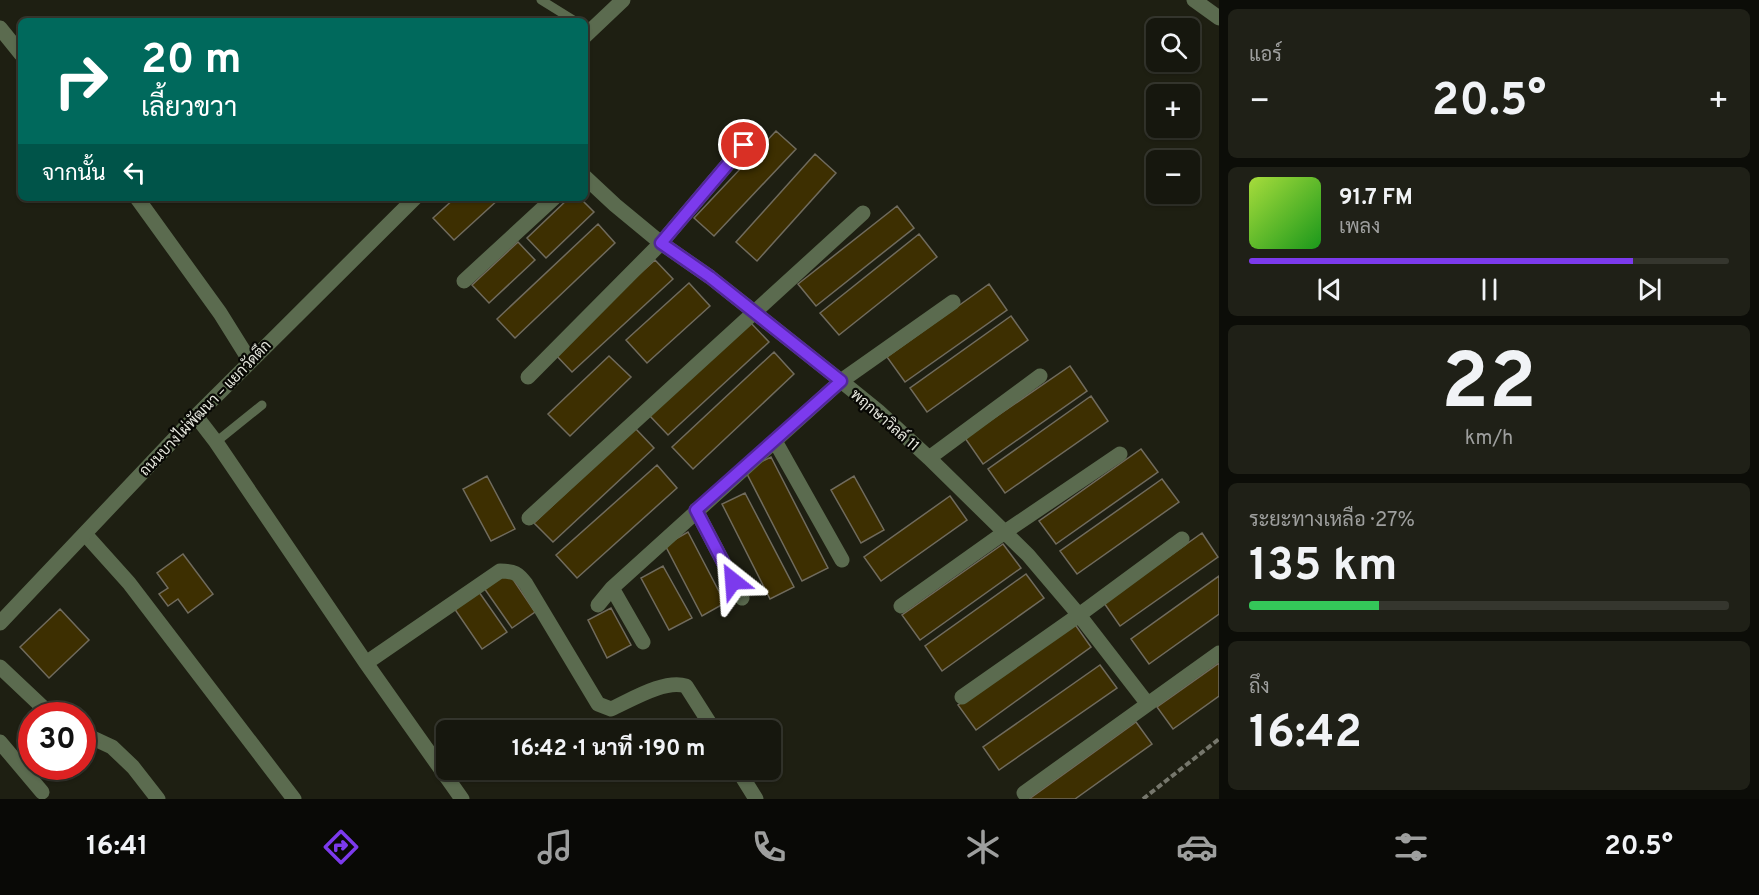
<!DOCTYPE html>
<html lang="th">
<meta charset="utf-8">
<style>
:root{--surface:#16170e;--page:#1f2017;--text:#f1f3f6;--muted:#9e9f9e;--line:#35362e;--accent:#7c3aed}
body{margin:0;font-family:Overpass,Sarabun,sans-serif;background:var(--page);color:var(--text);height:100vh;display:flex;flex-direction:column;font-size:22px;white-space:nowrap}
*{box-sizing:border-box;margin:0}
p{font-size:20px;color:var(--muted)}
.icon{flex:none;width:33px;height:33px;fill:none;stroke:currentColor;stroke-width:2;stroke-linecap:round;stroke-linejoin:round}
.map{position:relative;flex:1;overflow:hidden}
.side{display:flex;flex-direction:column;gap:9px;padding:9px;background:#0c0d08;width:540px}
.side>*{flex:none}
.top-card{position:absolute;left:18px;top:18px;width:570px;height:183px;border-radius:9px;box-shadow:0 2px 4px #0004,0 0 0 2px var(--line);background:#00695c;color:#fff;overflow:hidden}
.buttons{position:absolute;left:1146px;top:18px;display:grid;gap:12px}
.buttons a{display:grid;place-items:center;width:54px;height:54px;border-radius:9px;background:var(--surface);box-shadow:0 2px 4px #0004,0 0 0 2px var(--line);font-size:30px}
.speed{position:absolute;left:18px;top:702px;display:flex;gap:12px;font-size:30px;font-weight:700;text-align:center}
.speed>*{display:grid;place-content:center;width:78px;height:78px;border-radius:50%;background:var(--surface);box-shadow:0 2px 4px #0004,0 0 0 2px var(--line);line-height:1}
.speed .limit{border:9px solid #d22;background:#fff;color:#111}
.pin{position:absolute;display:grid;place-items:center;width:51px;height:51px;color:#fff;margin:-26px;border:3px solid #fff;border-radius:50%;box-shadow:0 2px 6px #0007}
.me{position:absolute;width:66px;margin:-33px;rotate:332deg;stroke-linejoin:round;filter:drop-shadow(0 0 4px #0008)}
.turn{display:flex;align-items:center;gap:21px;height:126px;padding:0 24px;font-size:27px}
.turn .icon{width:78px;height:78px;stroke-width:2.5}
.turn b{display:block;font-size:42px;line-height:51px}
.then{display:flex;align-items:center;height:57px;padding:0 24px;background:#0003;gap:12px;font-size:22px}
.big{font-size:45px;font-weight:700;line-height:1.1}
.side .widget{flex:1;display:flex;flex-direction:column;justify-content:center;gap:9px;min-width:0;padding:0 21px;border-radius:9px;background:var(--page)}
.side .dial{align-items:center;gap:0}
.dial b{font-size:78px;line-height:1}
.song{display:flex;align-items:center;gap:18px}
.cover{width:72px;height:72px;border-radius:9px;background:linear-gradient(135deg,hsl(80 70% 55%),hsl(120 70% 35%))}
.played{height:6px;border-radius:3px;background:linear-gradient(90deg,var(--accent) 80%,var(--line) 80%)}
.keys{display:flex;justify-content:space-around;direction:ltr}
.heat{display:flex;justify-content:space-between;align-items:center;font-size:33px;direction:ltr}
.charge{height:9px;border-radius:4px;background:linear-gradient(90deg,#34c759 27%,var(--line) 0)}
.trip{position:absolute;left:436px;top:720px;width:345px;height:60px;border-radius:9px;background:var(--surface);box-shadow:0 2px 4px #0004,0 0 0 2px var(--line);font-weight:700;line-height:60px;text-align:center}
.tabs{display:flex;height:96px;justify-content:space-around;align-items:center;background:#090906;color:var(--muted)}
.tabs .icon{width:42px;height:42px}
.tabs .active{color:var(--accent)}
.tabs b{font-size:27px;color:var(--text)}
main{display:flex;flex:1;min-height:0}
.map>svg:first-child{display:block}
</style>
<main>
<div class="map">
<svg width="1219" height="799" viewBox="0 0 1219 799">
<rect width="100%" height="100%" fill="#1e1f12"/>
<path fill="#3d2f01" stroke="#706b5d" stroke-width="1.5" d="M776 131 796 149 714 236 694 218Z
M815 154 836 173 757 261 736 242Z
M455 198H500L454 240 433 218Z
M569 198H580L594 212 546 258 527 238Z
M897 206 914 228 816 306 798 284Z
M598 224 615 243 515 338 497 319Z
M919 234 937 257 839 335 820 313Z
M518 242 535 260 489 303 472 285Z
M655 260 673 279 572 372 553 352Z
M689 283 710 306 647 363 626 340Z
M989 284 1007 310 905 382 887 357Z
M1011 316 1028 340 927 412 910 388Z
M750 322 769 342 668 435 649 415Z
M774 352 794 374 693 469 672 447Z
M609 356 631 377 570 436 548 414Z
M1070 366 1087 391 983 464 965 438Z
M1091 396 1108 421 1005 493 988 469Z
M635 428 654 448 553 542 534 523Z
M1141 449 1158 472 1056 544 1039 521Z
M771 457 828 568 802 581 745 470Z
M657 465 677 488 577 578 556 555Z
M487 476 515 529 491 541 463 489Z
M854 476 884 530 861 543 831 490Z
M1162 479 1179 502 1077 574 1060 551Z
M745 493 794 587 770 599 722 504Z
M950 496 967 520 881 581 864 557Z
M688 532 725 603 702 616 665 545Z
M1202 533 1218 557 1120 626 1104 603Z
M1003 544 1021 568 920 640 902 615Z
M183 554 213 594 188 613 178 599 168 606 159 594 168 588 157 573Z
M663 566 692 618 669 630 641 578Z
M508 572 535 612 512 628 484 588Z
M1026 574 1044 598 942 671 925 646Z
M1219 576V614L1149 664 1131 639Z
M479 592 507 632 482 649 454 608Z
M611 608 631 645 607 658 588 620Z
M60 609 89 640 49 678 20 647Z
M1074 623 1091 647 976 730 958 705Z
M1219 663V696L1173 729 1157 707Z
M1100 665 1117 688 999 770 983 747Z
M1136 722 1152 744 1075 799H1029Z"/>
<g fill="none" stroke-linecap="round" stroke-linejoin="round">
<path stroke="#76776c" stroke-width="4" stroke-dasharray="6 3" stroke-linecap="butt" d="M1143 799 1219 739"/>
<path stroke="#5b6b4f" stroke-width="9" d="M541 0 575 21
M216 442 262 405"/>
<path stroke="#5b6b4f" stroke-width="15" d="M1194 0 1219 18
M0 28 21 54
M585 177 615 205 661 243 710 277 841 381 878 411 929 458 1028 555 1079 615 1147 703
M137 198 220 313 250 361
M464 281 554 198
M528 377 661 243 744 145
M196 416 216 442 366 663 462 799
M775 441 842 560
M929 458 1040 376
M696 510 742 598
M529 518 863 213
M85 534 129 583 294 799
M598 605 612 588
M901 606 1005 532 1120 454
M643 642 612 588 841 381 953 302
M366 663 500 571C514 571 518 573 526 584L598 704 611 709C631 700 665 679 686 686L714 730
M0 667 52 716
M962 697 1079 615 1182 539
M82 733 112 747 133 767 158 799
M0 742 42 792
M738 770 756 799
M1024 793 1219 653"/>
<path stroke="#5b6b4f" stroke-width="15" d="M585 36 623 0
M0 623 196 416 415 198"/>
</g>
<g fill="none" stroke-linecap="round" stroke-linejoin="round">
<g stroke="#51269a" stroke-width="15">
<path id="route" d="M733 581 696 510 841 381 710 277 661 243 744 145"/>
</g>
<use href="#route" stroke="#7c3aed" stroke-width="10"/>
</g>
<g text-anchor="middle" stroke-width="4.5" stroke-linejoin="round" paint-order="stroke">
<g font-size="15" fill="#e6e7de" stroke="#080804">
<text transform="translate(205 408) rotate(-46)" y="5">ถนนบางไผ่พัฒนา – แยกวัดตึก</text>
<text transform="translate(885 420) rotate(41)" y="5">พฤกษาวิลล์ 11</text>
</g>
</g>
</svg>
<div class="buttons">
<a><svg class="icon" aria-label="search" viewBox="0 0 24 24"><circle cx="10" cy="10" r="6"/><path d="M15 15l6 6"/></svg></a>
<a>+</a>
<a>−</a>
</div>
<div class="speed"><div class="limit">30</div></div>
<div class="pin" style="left:744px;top:145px;background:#d93025"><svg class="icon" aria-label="arrive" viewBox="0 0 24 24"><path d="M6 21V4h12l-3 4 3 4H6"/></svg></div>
<svg class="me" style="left:733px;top:581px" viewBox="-20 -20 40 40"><path d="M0-17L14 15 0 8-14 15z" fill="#7c3aed" stroke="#fff" stroke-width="4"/></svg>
<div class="trip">16:42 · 1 นาที · 190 m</div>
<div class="top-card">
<div class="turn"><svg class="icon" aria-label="right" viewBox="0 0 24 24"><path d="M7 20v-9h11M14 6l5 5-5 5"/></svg><div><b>20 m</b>เลี้ยวขวา</div></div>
<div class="then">จากนั้น<svg class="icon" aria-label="left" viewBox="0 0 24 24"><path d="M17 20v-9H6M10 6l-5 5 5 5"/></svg></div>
</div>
</div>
<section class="side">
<div class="widget"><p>แอร์</p>
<div class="heat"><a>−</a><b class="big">20.5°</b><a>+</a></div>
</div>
<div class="widget">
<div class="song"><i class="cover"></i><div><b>91.7 FM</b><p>เพลง</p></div></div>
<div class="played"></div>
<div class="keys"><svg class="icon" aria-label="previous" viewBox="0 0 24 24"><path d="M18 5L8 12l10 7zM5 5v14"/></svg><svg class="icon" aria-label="pause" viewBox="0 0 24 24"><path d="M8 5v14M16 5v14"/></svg><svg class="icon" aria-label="next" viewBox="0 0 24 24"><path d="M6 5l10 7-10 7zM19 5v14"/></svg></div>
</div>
<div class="widget dial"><b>22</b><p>km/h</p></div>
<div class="widget"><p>ระยะทางเหลือ · 27%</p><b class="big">135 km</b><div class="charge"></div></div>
<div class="widget"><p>ถึง</p><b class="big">16:42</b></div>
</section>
</main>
<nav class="tabs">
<b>16:41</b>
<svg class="icon active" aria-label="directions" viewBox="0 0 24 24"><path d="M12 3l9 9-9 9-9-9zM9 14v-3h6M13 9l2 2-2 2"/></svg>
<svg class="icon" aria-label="music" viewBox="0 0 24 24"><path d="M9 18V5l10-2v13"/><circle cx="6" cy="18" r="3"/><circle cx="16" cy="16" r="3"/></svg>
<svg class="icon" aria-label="phone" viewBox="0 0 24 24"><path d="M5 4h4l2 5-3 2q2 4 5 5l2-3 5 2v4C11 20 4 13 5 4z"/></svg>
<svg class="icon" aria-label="climate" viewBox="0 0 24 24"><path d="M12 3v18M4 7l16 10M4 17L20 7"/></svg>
<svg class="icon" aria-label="car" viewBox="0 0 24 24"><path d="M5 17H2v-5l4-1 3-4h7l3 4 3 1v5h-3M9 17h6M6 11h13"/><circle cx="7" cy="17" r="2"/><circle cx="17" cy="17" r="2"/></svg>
<svg class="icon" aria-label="filters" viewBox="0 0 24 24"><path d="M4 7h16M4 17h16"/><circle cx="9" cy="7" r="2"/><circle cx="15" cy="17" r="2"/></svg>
<b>20.5°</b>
</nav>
